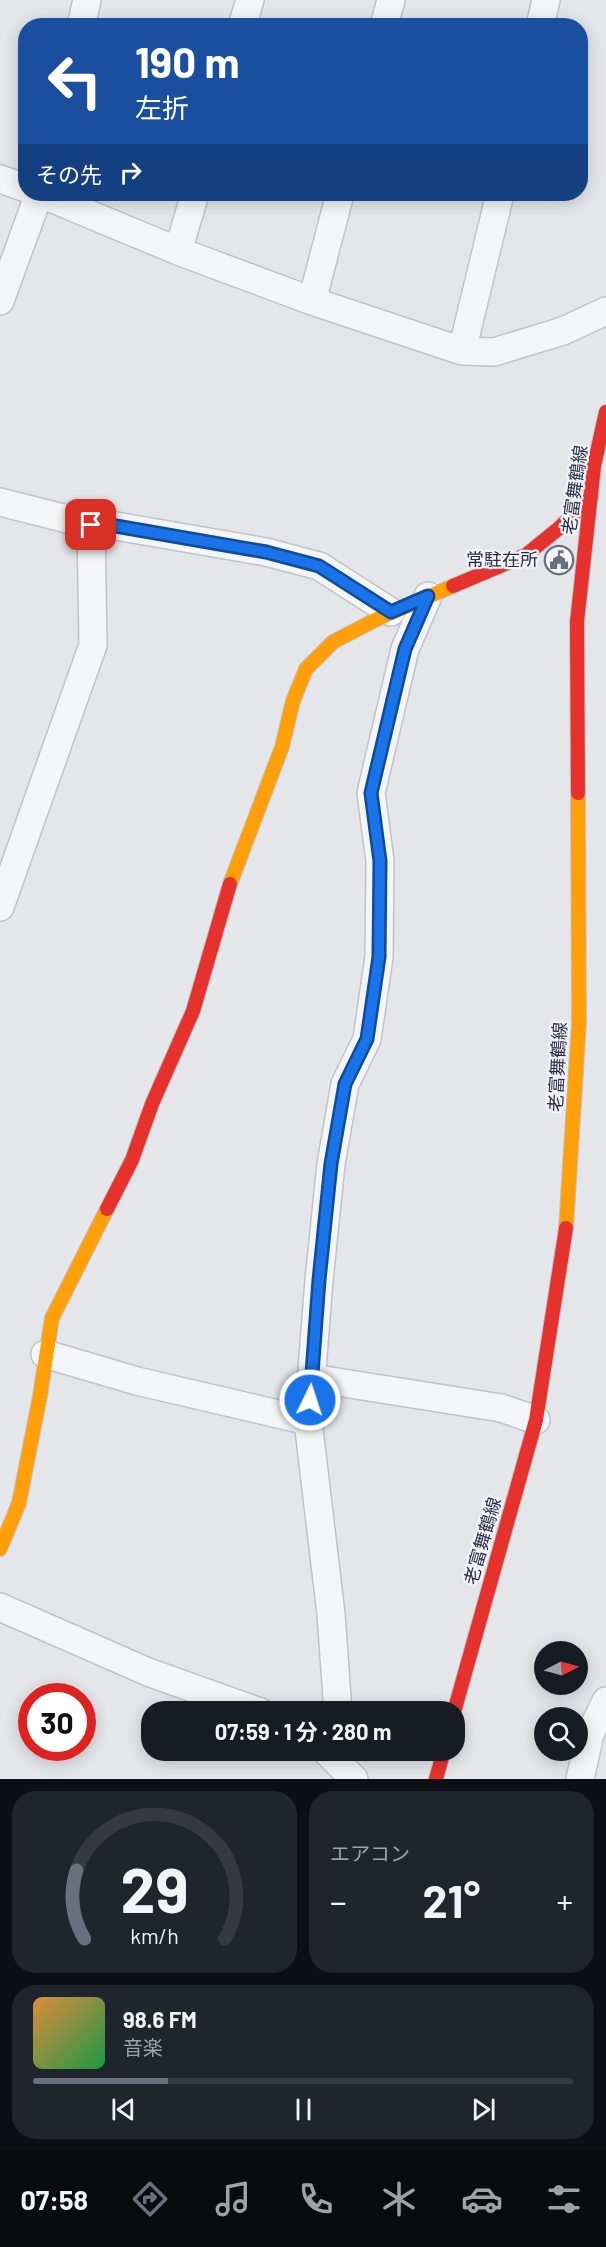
<!DOCTYPE html>
<html lang="ja">
<meta charset="utf-8">
<style>
:root{--surface:#171b24;--page:#20242c;--text:#f1f3f6;--muted:#9ea1a6;--line:#363941;--accent:#6b6e7f}
body{margin:0;font-family:Barlow,"Noto Sans JP",sans-serif;background:var(--page);color:var(--text);height:100vh;display:flex;flex-direction:column;font-size:22px;white-space:nowrap}
*{box-sizing:border-box;margin:0}
p{font-size:20px;color:var(--muted)}
.icon{flex:none;width:33px;height:33px;fill:none;stroke:currentColor;stroke-width:2;stroke-linecap:round;stroke-linejoin:round}
.map{position:relative;height:1779px;overflow:hidden}
.drawer{display:flex;flex-direction:column;gap:12px;padding:12px;background:#0d0f14;flex:1}
.drawer>*{flex:none}
.banner{position:absolute;left:18px;top:18px;width:570px;height:183px;border-radius:24px;box-shadow:0 3px 15px #0003;background:#1a4fa0;color:#fff;overflow:hidden}
.needle{width:39px;rotate:84deg}
.tools{position:absolute;left:534px;top:1641px;display:grid;gap:12px}
.tools a{display:grid;place-items:center;width:54px;height:54px;border-radius:50%;background:var(--surface);box-shadow:0 3px 15px #0003;font-size:30px}
.speed{position:absolute;left:18px;top:1683px;display:flex;gap:12px;font-size:30px;font-weight:700;text-align:center}
.speed>*{display:grid;place-content:center;width:78px;height:78px;border-radius:50%;background:var(--surface);box-shadow:0 3px 15px #0003;line-height:1}
.speed .limit{border:9px solid #d22;background:#fff;color:#111}
.pin{position:absolute;display:grid;place-items:center;width:51px;height:51px;color:#fff;margin:-26px;border-radius:12px;box-shadow:0 3px 9px #0006}
.me{position:absolute;width:66px;margin:-33px;rotate:4deg;stroke-linejoin:round;filter:drop-shadow(0 0 4px #0008)}
.turn{display:flex;align-items:center;gap:21px;height:126px;padding:0 18px;font-size:27px}
.turn .icon{width:78px;height:78px;stroke-width:2.5}
.turn b{display:block;font-size:42px;line-height:51px}
.then{display:flex;align-items:center;height:57px;padding:0 18px;background:#0003;gap:12px;font-size:22px}
.big{font-size:45px;font-weight:700;line-height:1.1}
.drawer .widget{flex:1;display:flex;flex-direction:column;justify-content:center;gap:9px;min-width:0;padding:0 21px;border-radius:24px;background:var(--page)}
.drawer .dial{align-items:center;gap:0}
.dial svg{height:156px;overflow:visible;fill:none;stroke:var(--line);stroke-width:7;stroke-linecap:round;text-anchor:middle}
.dial text{fill:var(--text);stroke:none}
.song{display:flex;align-items:center;gap:18px}
.cover{width:72px;height:72px;border-radius:9px;background:linear-gradient(135deg,hsl(30 70% 55%),hsl(140 70% 35%))}
.played{height:6px;border-radius:3px;background:linear-gradient(90deg,var(--accent) 25%,var(--line) 25%)}
.keys{display:flex;justify-content:space-around;direction:ltr}
.heat{display:flex;justify-content:space-between;align-items:center;font-size:33px;direction:ltr}
.drawer .tiles{flex:1;display:grid;gap:12px;grid-template-columns:1fr 1fr}
.widget:last-child{grid-column:span 2}
.trip{position:absolute;left:141px;top:1701px;width:324px;height:60px;border-radius:24px;background:var(--surface);box-shadow:0 3px 15px #0003;font-weight:700;line-height:60px;text-align:center}
.tabs{display:flex;height:96px;justify-content:space-around;align-items:center;background:#090b0e;color:var(--muted)}
.tabs .icon{width:42px;height:42px}
.tabs .active{color:var(--accent)}
.tabs b{font-size:27px;color:var(--text)}
.map>svg:first-child{display:block}
</style>
<div class="map">
<svg width="606" height="1779" viewBox="0 0 606 1779">
<rect width="100%" height="100%" fill="#e5e6ea"/>
<g fill="none" stroke-linecap="round" stroke-linejoin="round">
<g stroke="#c2c3c8" stroke-width="30">
<path id="street" d="M81 26 87 0
M242 26 250 0
M384 26 391 0
M540 26 546 0
M0 179 26 188
M41 194 178 251 312 301 462 351 494 352 563 331 606 311
M178 251 195 194
M0 301 39 194
M312 301 340 194
M462 351 500 194
M0 502 91 525H110L266 552 319 566 391 612
M0 907 93 645 91 525
M45 1354 137 1381 308 1421
M312 1378 501 1408 536 1420
M0 1607 148 1672 260 1712
M338 1712 331 1614 308 1421 319 1280 331 1164 345 1084 367 1039 379 957 380 861 371 793 405 649 428 596
M325 1750 354 1779
M580 1779 590 1734 606 1701"/>
</g>
<g stroke="#c2c3c8" stroke-width="16">
<path id="slow" d="M230 884 282 747 293 701 306 669 333 642 375 620 453 586
M566 1228 579 1023 578 793
M0 1549 19 1503 40 1396 52 1318 107 1209"/>
</g>
<g stroke="#c2c3c8" stroke-width="16">
<path id="jam" d="M453 586 526 555 558 529 591 497
M578 793 577 622 594 466 606 412
M107 1209 132 1160 152 1104 193 1011 230 884
M454 1712 536 1420 566 1228
M436 1779 444 1750"/>
</g>
<use href="#street" stroke="#f4f5f7" stroke-width="27"/>
<use href="#slow" stroke="#ff9f0a" stroke-width="14"/>
<use href="#jam" stroke="#e5322d" stroke-width="14"/>
</g>
<g fill="none" stroke-linecap="round" stroke-linejoin="round">
<g stroke="#114b97" stroke-width="15">
<path id="route" d="M91 525H110L266 552 319 566 391 612 428 596 405 649 371 793 380 861 379 957 367 1039 345 1084 331 1164 319 1280 310 1400"/>
</g>
<use href="#route" stroke="#1a73e8" stroke-width="10"/>
</g>
<defs>
<g id="civic-ring" transform="scale(1.5)"><circle r="9.5" fill="#f3f4f9" stroke="#6b6e7f" stroke-width="1.5"/><path d="M-.6-6.5H3V-4.5H.6V-3L4-1V1h2V6H-6V1h2V-1L-.6-3ZM-1.2 2.5V6h2.4V2.5Z" fill="#6b6e7f"/></g>
</defs>
<g fill-rule="evenodd">
<use href="#civic-ring" x="559" y="560"/>
</g>
<g text-anchor="middle" stroke-width="4.5" stroke-linejoin="round" paint-order="stroke">
<g font-size="18" fill="#292e46" stroke="#f3f4f9">
<text transform="translate(575 490) rotate(-82)" y="6">老富舞鶴線</text>
<text transform="translate(558 1067) rotate(-87)" y="6">老富舞鶴線</text>
<text transform="translate(483 1541) rotate(-74)" y="6">老富舞鶴線</text>
</g>
<g font-size="18" fill="#292e46" stroke="#f3f4f9" text-anchor="end">
<text x="538" y="566">常駐在所</text>
</g>
</g>
</svg>
<div class="tools">
<a><svg class="needle" viewBox="-14 -14 28 28"><path d="M0-13l5 13h-10z" fill="#e53935"/><path d="M0 13l5-13h-10z" fill="#9ea1a6"/></svg></a>
<a><svg class="icon" aria-label="search" viewBox="0 0 24 24"><circle cx="10" cy="10" r="6"/><path d="M15 15l6 6"/></svg></a>
</div>
<div class="speed"><div class="limit">30</div></div>
<div class="pin" style="left:91px;top:525px;background:#d93025"><svg class="icon" aria-label="arrive" viewBox="0 0 24 24"><path d="M6 21V4h12l-3 4 3 4H6"/></svg></div>
<svg class="me" style="left:310px;top:1400px" viewBox="-20 -20 40 40"><circle r="17" fill="#1a73e8" stroke="#fff" stroke-width="3"/><path d="M0-11L8 9 0 5-8 9z" fill="#fff"/></svg>
<div class="trip">07:59 · 1 分 · 280 m</div>
<div class="banner">
<div class="turn"><svg class="icon" aria-label="left" viewBox="0 0 24 24"><path d="M17 20v-9H6M10 6l-5 5 5 5"/></svg><div><b>190 m</b>左折</div></div>
<div class="then">その先<svg class="icon" aria-label="right" viewBox="0 0 24 24"><path d="M7 20v-9h11M14 6l5 5-5 5"/></svg></div>
</div>
</div>
<section class="drawer">
<div class="tiles">
<div class="widget dial"><svg viewBox="0 0 100 80">
<path d="M14 69A42 42 0 1 1 86 69"/>
<path d="M14 69A42 42 0 0 1 10 34" stroke="#6b6e7f"/>
<text x="50" y="56" font-size="32" font-weight="700">29</text>
<text x="50" y="72" font-size="11">km/h</text>
</svg></div>
<div class="widget"><p>エアコン</p>
<div class="heat"><a>−</a><b class="big">21°</b><a>+</a></div>
</div>
<div class="widget">
<div class="song"><i class="cover"></i><div><b>98.6 FM</b><p>音楽</p></div></div>
<div class="played"></div>
<div class="keys"><svg class="icon" aria-label="previous" viewBox="0 0 24 24"><path d="M18 5L8 12l10 7zM5 5v14"/></svg><svg class="icon" aria-label="pause" viewBox="0 0 24 24"><path d="M8 5v14M16 5v14"/></svg><svg class="icon" aria-label="next" viewBox="0 0 24 24"><path d="M6 5l10 7-10 7zM19 5v14"/></svg></div>
</div>
</div>
</section>
<nav class="tabs">
<b>07:58</b>
<svg class="icon active" aria-label="directions" viewBox="0 0 24 24"><path d="M12 3l9 9-9 9-9-9zM9 14v-3h6M13 9l2 2-2 2"/></svg>
<svg class="icon" aria-label="music" viewBox="0 0 24 24"><path d="M9 18V5l10-2v13"/><circle cx="6" cy="18" r="3"/><circle cx="16" cy="16" r="3"/></svg>
<svg class="icon" aria-label="phone" viewBox="0 0 24 24"><path d="M5 4h4l2 5-3 2q2 4 5 5l2-3 5 2v4C11 20 4 13 5 4z"/></svg>
<svg class="icon" aria-label="climate" viewBox="0 0 24 24"><path d="M12 3v18M4 7l16 10M4 17L20 7"/></svg>
<svg class="icon" aria-label="car" viewBox="0 0 24 24"><path d="M5 17H2v-5l4-1 3-4h7l3 4 3 1v5h-3M9 17h6M6 11h13"/><circle cx="7" cy="17" r="2"/><circle cx="17" cy="17" r="2"/></svg>
<svg class="icon" aria-label="filters" viewBox="0 0 24 24"><path d="M4 7h16M4 17h16"/><circle cx="9" cy="7" r="2"/><circle cx="15" cy="17" r="2"/></svg>
</nav>
